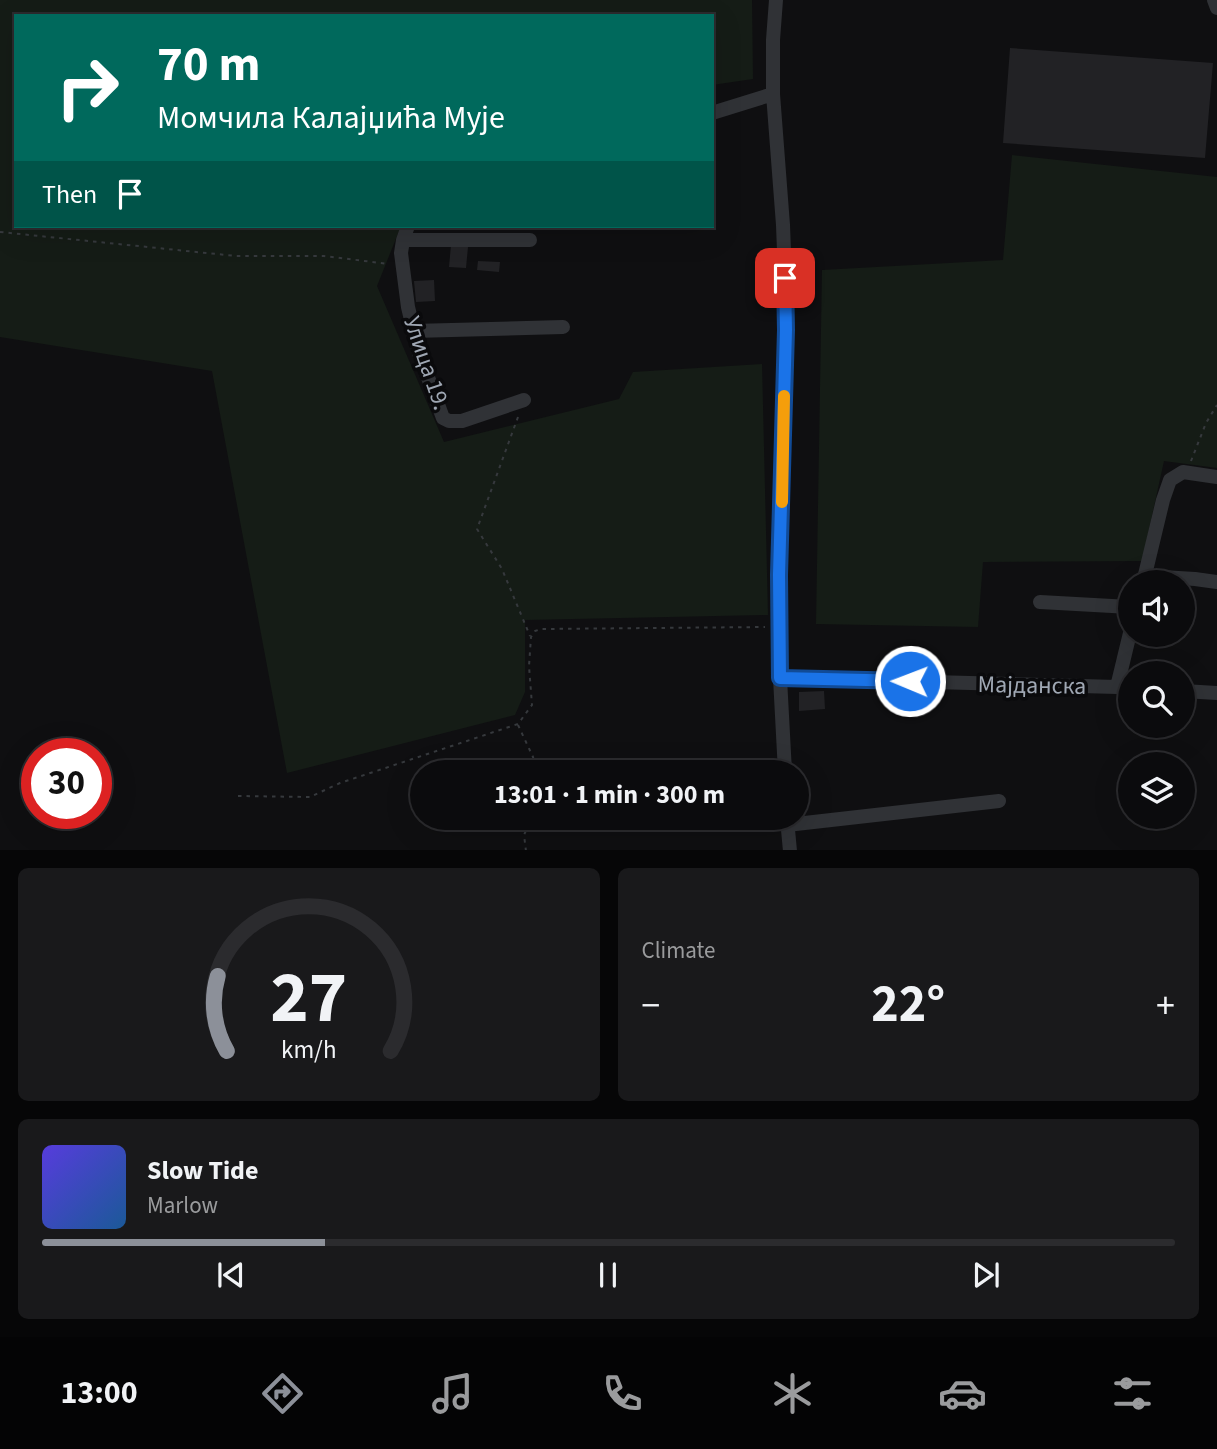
<!DOCTYPE html>
<meta charset="utf-8">
<style>
:root{--surface:#0b0b0d;--page:#19191b;--text:#f1f3f6;--muted:#9a9b9d;--line:#2b2b2e;--accent:#8c9099}
body{margin:0;font-family:"Source Sans 3",sans-serif;background:var(--page);color:var(--text);height:100vh;display:flex;flex-direction:column;font-size:26px;white-space:nowrap}
*{box-sizing:border-box;margin:0}
p{font-size:23px;color:var(--muted)}
.icon{flex:none;width:38px;height:38px;fill:none;stroke:currentColor;stroke-width:2;stroke-linecap:round;stroke-linejoin:round}
.map{position:relative;height:850px;overflow:hidden}
.details{display:flex;flex-direction:column;gap:18px;padding:18px;background:#060607;flex:1}
.details>*{flex:none}
.guide{position:absolute;left:14px;top:14px;width:700px;height:214px;border-radius:0px;box-shadow:0 7px 28px #0002,0 0 0 2px var(--line);background:#00695c;color:#fff;overflow:hidden}
.controls{position:absolute;left:1118px;top:570px;display:grid;gap:14px}
.controls a{display:grid;place-items:center;width:77px;height:77px;border-radius:50%;background:var(--surface);box-shadow:0 7px 28px #0002,0 0 0 2px var(--line);font-size:35px}
.speed{position:absolute;left:21px;top:738px;display:flex;gap:14px;font-size:35px;font-weight:700;text-align:center}
.speed>*{display:grid;place-content:center;width:91px;height:91px;border-radius:50%;background:var(--surface);box-shadow:0 7px 28px #0002,0 0 0 2px var(--line);line-height:1}
.speed .limit{border:10px solid #d22;background:#fff;color:#111}
.pin{position:absolute;display:grid;place-items:center;width:60px;height:60px;color:#fff;margin:-30px;border-radius:14px;box-shadow:0 4px 10px #0006}
.me{position:absolute;width:77px;margin:-38px;rotate:271deg;stroke-linejoin:round;filter:drop-shadow(0 0 5px #0008)}
.turn{display:flex;align-items:center;gap:24px;height:147px;padding:0 28px;font-size:32px}
.turn .icon{width:91px;height:91px;stroke-width:2.5}
.turn b{display:block;font-size:49px;line-height:60px}
.then{display:flex;align-items:center;height:66px;padding:0 28px;background:#0003;gap:14px;font-size:26px}
.big{font-size:52px;font-weight:700;line-height:1.1}
.details .tile{flex:1;display:flex;flex-direction:column;justify-content:center;gap:10px;min-width:0;padding:0 24px;border-radius:10px;background:var(--page)}
.details .dial{align-items:center;gap:0}
.dial svg{height:182px;overflow:visible;fill:none;stroke:var(--line);stroke-width:7;stroke-linecap:round;text-anchor:middle}
.dial text{fill:var(--text);stroke:none}
.song{display:flex;align-items:center;gap:21px}
.cover{width:84px;height:84px;border-radius:10px;background:linear-gradient(135deg,hsl(250 70% 55%),hsl(210 70% 35%))}
.played{height:7px;border-radius:4px;background:linear-gradient(90deg,var(--accent) 25%,var(--line) 25%)}
.keys{display:flex;justify-content:space-around;direction:ltr}
.heat{display:flex;justify-content:space-between;align-items:center;font-size:38px;direction:ltr}
.details .tiles{flex:1;display:grid;gap:18px;grid-template-columns:1fr 1fr}
.tile:last-child{grid-column:span 2}
.trip{position:absolute;left:410px;top:760px;width:399px;height:70px;border-radius:35px;background:var(--surface);box-shadow:0 7px 28px #0002,0 0 0 2px var(--line);font-weight:700;line-height:70px;text-align:center}
.menu{display:flex;height:112px;justify-content:space-around;align-items:center;background:#040405;color:var(--muted)}
.menu .icon{width:49px;height:49px}
.menu .on{color:var(--accent)}
.menu b{font-size:32px;color:var(--text)}
.map>svg:first-child{display:block}
</style>
<div class="map">
<svg width="1217" height="851" viewBox="0 0 1217 851">
<rect width="100%" height="100%" fill="#0f0f11"/>
<path fill="#151c16" d="M0 0H752L753 79 712 85V16H16V226H401L377 286 444 442 619 399 633 372 762 364 768 615 525 620V692L515 715 287 773 212 371 0 337Z
M1012 155 1217 177V468L1164 461 1142 561 983 562 978 627 816 624 822 270 1003 260Z"/>
<path fill="#222225" d="M1010 48 1213 63 1205 158 1003 143Z
M451 245 468 247 466 268 449 267Z
M478 261 500 262 499 272 477 270Z
M434 280 435 301 416 302 414 281Z
M824 691 825 709 799 711V692Z"/>
<g fill="none" stroke-linecap="round" stroke-linejoin="round">
<path stroke="#36393d" stroke-width="2" stroke-dasharray="3.5 5" stroke-linecap="butt" d="M0 232 236 256H324L389 264
M518 417 477 529 502 569 530 636
M1191 461 1206 423 1217 405
M518 725 533 757 536 772
M238 796 310 797 340 783 518 724 532 705 529 666 531 637 535 631 541 629 765 627
M526 851 524 835 532 817"/>
<path stroke="#303236" stroke-width="14" d="M776 0 773 40V94L783 225 787 330 779 575 780 678 785 772
M1214 0 1217 8
M712 113 773 94
M408 226 403 240 401 253 408 307 419 353 443 418 449 421H462L524 400
M403 240H530
M413 331 563 327
M1145 576 1195 579 1217 582
M1143 583 1163 500 1170 480 1183 472 1217 477
M1040 602 1130 607
M780 678 1117 687 1130 633
M1183 691 1217 693
M787 819 790 851
M787 825 999 801"/>
</g>
<g fill="none" stroke-linecap="round" stroke-linejoin="round">
<g stroke="#114b97" stroke-width="18">
<path id="route" d="M785 278 786 330 779 575 780 678 910 681"/>
</g>
<use href="#route" stroke="#1a73e8" stroke-width="12"/>
<path stroke="#f59e0b" stroke-width="12" d="M782 502 784 396"/>
</g>
<g text-anchor="middle" stroke-width="7" stroke-linejoin="round" paint-order="stroke">
<g font-size="24" fill="#9fa7b3" stroke="#0a0a0c">
<text transform="translate(427 363) rotate(71)" y="8">Улица 19.</text>
<text transform="translate(1032 685) rotate(1)" y="8">Мајданска</text>
</g>
</g>
</svg>
<div class="controls">
<a><svg class="icon" aria-label="sound" viewBox="0 0 24 24"><path d="M4 9h4l5-4v14l-5-4H4zM17 9q2 3 0 6"/></svg></a>
<a><svg class="icon" aria-label="search" viewBox="0 0 24 24"><circle cx="10" cy="10" r="6"/><path d="M15 15l6 6"/></svg></a>
<a><svg class="icon" aria-label="layers" viewBox="0 0 24 24"><path d="M12 4l9 5-9 5-9-5zM3 14l9 5 9-5"/></svg></a>
</div>
<div class="speed"><div class="limit">30</div></div>
<div class="pin" style="left:785px;top:278px;background:#d93025"><svg class="icon" aria-label="arrive" viewBox="0 0 24 24"><path d="M6 21V4h12l-3 4 3 4H6"/></svg></div>
<svg class="me" style="left:910px;top:681px" viewBox="-20 -20 40 40"><circle r="17" fill="#1a73e8" stroke="#fff" stroke-width="3"/><path d="M0-11L8 9 0 5-8 9z" fill="#fff"/></svg>
<div class="trip">13:01 · 1 min · 300 m</div>
<div class="guide">
<div class="turn"><svg class="icon" aria-label="right" viewBox="0 0 24 24"><path d="M7 20v-9h11M14 6l5 5-5 5"/></svg><div><b>70 m</b>Момчила Калајџића Мује</div></div>
<div class="then">Then<svg class="icon" aria-label="arrive" viewBox="0 0 24 24"><path d="M6 21V4h12l-3 4 3 4H6"/></svg></div>
</div>
</div>
<section class="details">
<div class="tiles">
<div class="tile dial"><svg viewBox="0 0 100 80">
<path d="M14 69A42 42 0 1 1 86 69"/>
<path d="M14 69A42 42 0 0 1 10 36" stroke="#8c9099"/>
<text x="50" y="56" font-size="32" font-weight="700">27</text>
<text x="50" y="72" font-size="11">km/h</text>
</svg></div>
<div class="tile"><p>Climate</p>
<div class="heat"><a>−</a><b class="big">22°</b><a>+</a></div>
</div>
<div class="tile">
<div class="song"><i class="cover"></i><div><b>Slow Tide</b><p>Marlow</p></div></div>
<div class="played"></div>
<div class="keys"><svg class="icon" aria-label="previous" viewBox="0 0 24 24"><path d="M18 5L8 12l10 7zM5 5v14"/></svg><svg class="icon" aria-label="pause" viewBox="0 0 24 24"><path d="M8 5v14M16 5v14"/></svg><svg class="icon" aria-label="next" viewBox="0 0 24 24"><path d="M6 5l10 7-10 7zM19 5v14"/></svg></div>
</div>
</div>
</section>
<nav class="menu">
<b>13:00</b>
<svg class="icon on" aria-label="directions" viewBox="0 0 24 24"><path d="M12 3l9 9-9 9-9-9zM9 14v-3h6M13 9l2 2-2 2"/></svg>
<svg class="icon" aria-label="music" viewBox="0 0 24 24"><path d="M9 18V5l10-2v13"/><circle cx="6" cy="18" r="3"/><circle cx="16" cy="16" r="3"/></svg>
<svg class="icon" aria-label="phone" viewBox="0 0 24 24"><path d="M5 4h4l2 5-3 2q2 4 5 5l2-3 5 2v4C11 20 4 13 5 4z"/></svg>
<svg class="icon" aria-label="climate" viewBox="0 0 24 24"><path d="M12 3v18M4 7l16 10M4 17L20 7"/></svg>
<svg class="icon" aria-label="car" viewBox="0 0 24 24"><path d="M5 17H2v-5l4-1 3-4h7l3 4 3 1v5h-3M9 17h6M6 11h13"/><circle cx="7" cy="17" r="2"/><circle cx="17" cy="17" r="2"/></svg>
<svg class="icon" aria-label="filters" viewBox="0 0 24 24"><path d="M4 7h16M4 17h16"/><circle cx="9" cy="7" r="2"/><circle cx="15" cy="17" r="2"/></svg>
</nav>
